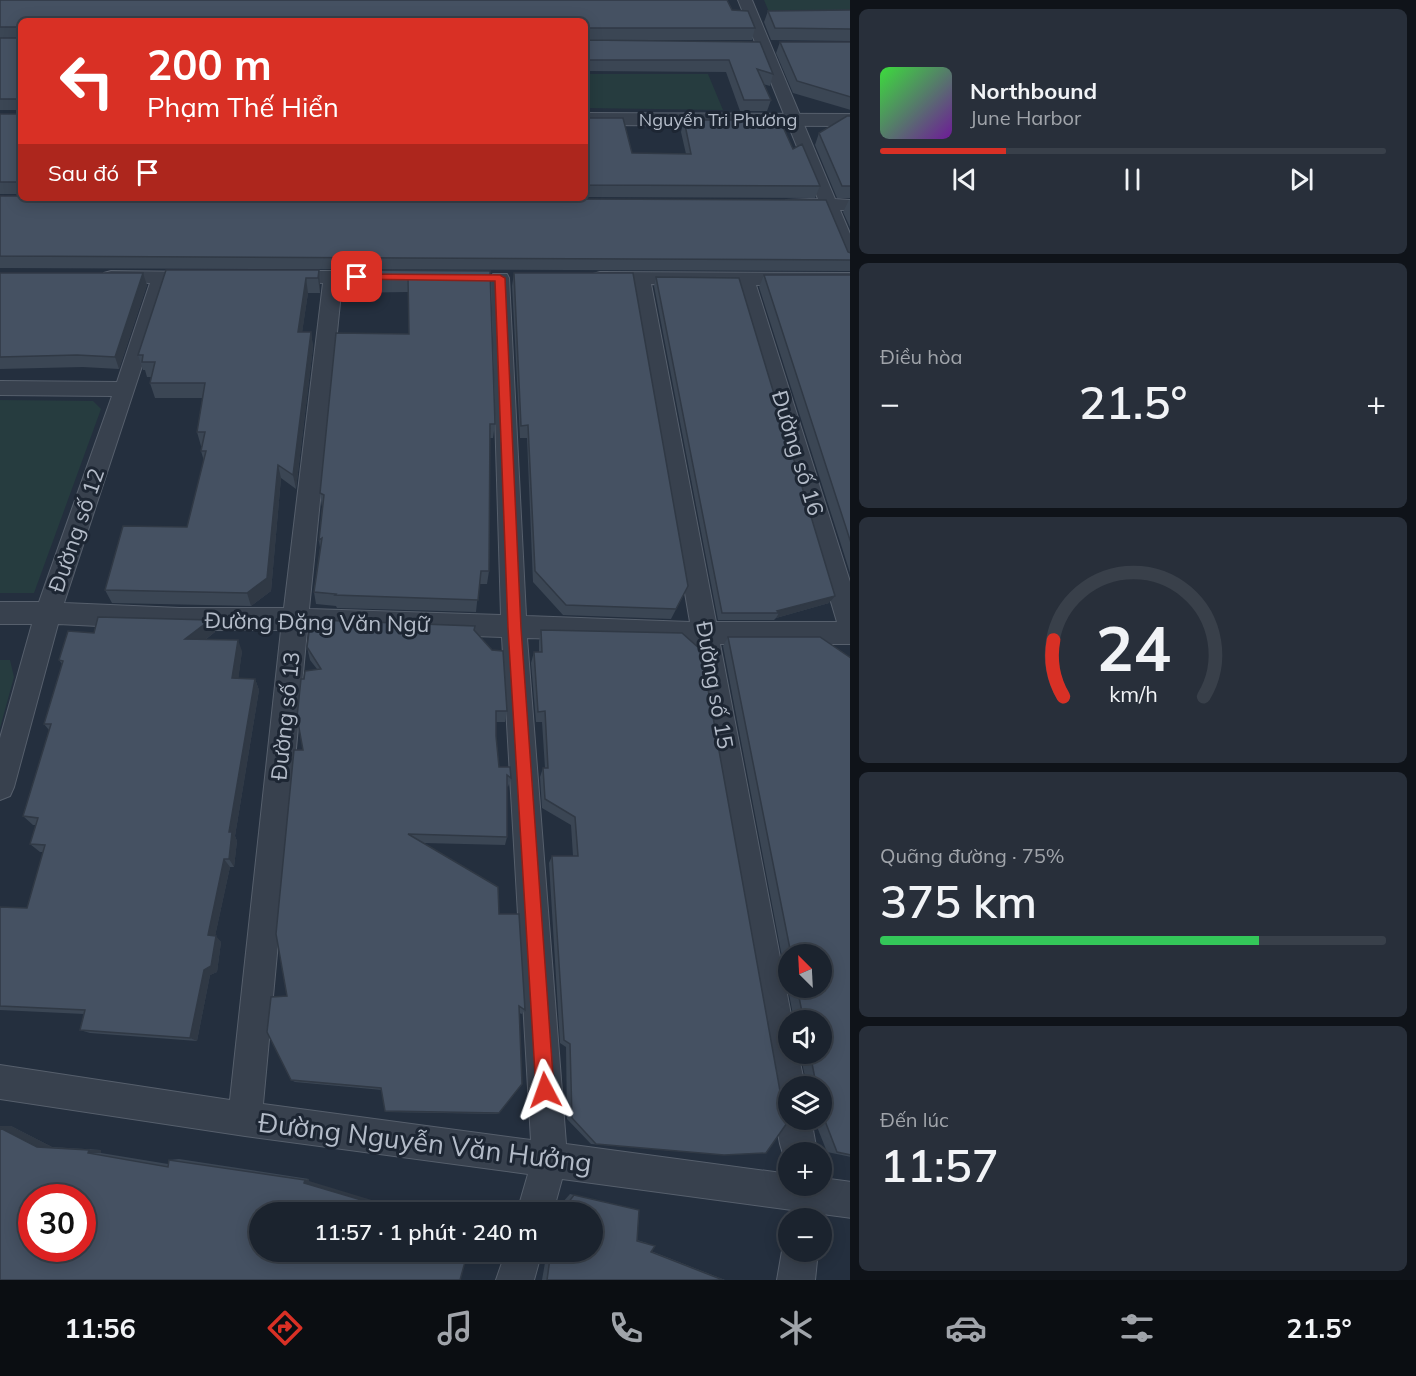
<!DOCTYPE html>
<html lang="vi">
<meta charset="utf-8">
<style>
:root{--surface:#1b232e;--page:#282f3a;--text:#f1f3f6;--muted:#a0a4aa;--line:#39404a;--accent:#d93025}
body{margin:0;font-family:Mulish,sans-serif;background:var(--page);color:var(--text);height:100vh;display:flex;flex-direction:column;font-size:22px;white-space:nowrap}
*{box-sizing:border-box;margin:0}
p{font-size:20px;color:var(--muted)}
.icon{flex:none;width:33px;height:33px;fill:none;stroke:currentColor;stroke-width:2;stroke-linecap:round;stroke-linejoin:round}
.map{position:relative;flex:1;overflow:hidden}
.panel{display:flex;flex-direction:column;gap:9px;padding:9px;background:#0f1319;width:566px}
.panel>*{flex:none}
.guide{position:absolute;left:18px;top:18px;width:570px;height:183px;border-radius:9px;box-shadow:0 3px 15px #0003,0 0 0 2px var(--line);background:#d93025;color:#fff;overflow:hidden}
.needle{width:39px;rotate:336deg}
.fabs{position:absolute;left:778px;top:944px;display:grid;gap:12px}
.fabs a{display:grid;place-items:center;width:54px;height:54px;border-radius:50%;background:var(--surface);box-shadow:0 3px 15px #0003,0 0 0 2px var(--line);font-size:30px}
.speed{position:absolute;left:18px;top:1184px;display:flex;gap:12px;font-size:30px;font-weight:700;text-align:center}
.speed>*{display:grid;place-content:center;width:78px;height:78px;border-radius:50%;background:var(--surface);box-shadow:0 3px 15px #0003,0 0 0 2px var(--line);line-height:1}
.speed .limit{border:9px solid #d22;background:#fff;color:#111}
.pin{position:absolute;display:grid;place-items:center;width:51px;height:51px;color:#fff;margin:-26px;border-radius:12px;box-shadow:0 3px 9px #0006}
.me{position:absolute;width:66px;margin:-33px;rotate:356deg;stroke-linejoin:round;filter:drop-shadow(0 0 4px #0008)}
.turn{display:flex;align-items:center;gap:21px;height:126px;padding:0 30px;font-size:27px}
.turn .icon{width:78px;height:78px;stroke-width:2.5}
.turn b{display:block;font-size:42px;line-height:51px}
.then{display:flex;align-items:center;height:57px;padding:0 30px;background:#0003;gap:12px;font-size:22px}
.big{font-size:45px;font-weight:600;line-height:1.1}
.panel .card{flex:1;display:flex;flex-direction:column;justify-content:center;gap:9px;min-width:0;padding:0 21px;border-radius:9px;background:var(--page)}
.panel .dial{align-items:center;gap:0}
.dial svg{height:156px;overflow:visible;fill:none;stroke:var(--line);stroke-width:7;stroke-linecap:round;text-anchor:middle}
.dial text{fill:var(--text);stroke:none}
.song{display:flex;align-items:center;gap:18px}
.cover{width:72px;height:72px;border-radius:9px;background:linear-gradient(135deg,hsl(120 70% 55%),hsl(280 70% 35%))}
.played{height:6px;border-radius:3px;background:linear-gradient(90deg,var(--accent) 25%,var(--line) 25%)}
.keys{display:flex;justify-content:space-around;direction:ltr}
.heat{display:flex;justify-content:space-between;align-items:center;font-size:33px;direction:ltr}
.charge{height:9px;border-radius:4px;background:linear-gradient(90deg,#34c759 75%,var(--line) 0)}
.trip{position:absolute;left:249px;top:1202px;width:354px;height:60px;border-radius:30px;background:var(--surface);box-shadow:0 3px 15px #0003,0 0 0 2px var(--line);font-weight:600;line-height:60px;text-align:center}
.menu{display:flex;height:96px;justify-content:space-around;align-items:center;background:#0b0e12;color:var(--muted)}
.menu .icon{width:42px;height:42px}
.menu .current{color:var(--accent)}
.menu b{font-size:27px;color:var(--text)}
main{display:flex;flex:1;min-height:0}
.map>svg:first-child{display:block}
</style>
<main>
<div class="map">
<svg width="851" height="1280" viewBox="0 0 851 1280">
<rect width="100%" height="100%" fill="#242f3e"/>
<path fill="#263c3f" d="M764 0H850V19H772Z
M585 74H708L723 110 585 108Z
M0 400 93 401 101 409 34 593H0Z
M0 660H10L14 677 0 728Z"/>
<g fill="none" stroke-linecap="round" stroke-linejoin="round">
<g stroke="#565f6c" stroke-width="2">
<path id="minor" d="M738 0H752L835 199 851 200V210H840L851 236V265L844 263 842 259 822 210 786 208 783 204 786 200 818 199Z
M111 271 198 272 205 274 207 278 205 282 169 284 64 603 180 608H284L323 283 278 281 276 277 278 273 285 271H378L385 273 387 277 385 281 342 283 309 609 501 615 491 278 493 274H507L509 278 526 616 690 622 632 284 593 282 591 278 593 274 600 272 851 273V285H756L851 585V644H720L792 1020H789V1053H798L805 1086H789V1119H811L817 1152H789V1165C779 1150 773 1121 783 1106L777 1104 772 1092 694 643 527 638 566 1144 789 1174V1185H822V1178L851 1182V1218L562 1179 553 1212H517L528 1174 245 1136 0 1099V1065L230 1100 281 630H180L58 624 14 787 10 796 0 800V738L32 624H0V602H39L112 396 0 395V381L117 382 150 283 104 281 102 277 104 273ZM651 284 737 285 837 622H716ZM307 630 502 637 531 1140 263 1104Z
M789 1237V1251H818L815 1280H777L782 1251Z
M506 1251H542L534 1280H496Z"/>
</g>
<g stroke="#565f6c" stroke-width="2">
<path id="tertiary" d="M585 113 851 114V126L585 125Z"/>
</g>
<use href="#minor" fill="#38414e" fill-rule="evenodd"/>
<use href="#tertiary" fill="#38414e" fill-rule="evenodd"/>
</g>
<path fill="#3b4654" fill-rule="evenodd" d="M0 0 732 10 755 28 752 40H585L760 42 773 74 770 86 763 84 771 100 767 111H740L726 72 585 71V21H21V194H0V114H18V110H0Z
M851 10V41L771 40 764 22 768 11Z
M780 42H851V110L793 93 776 53Z
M750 116 793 149 820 186 815 198 585 197V118L632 153 686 154 681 132 684 120H749Z
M851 116V198H837L815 145 819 133Z
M0 196 848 252 851 253V271L0 268Z
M849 200H851V229L843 212Z
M319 270 320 285V293H308L302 332H311L313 347 296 489 281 478 271 591 251 606 112 603 105 590 187 527 204 461 201 451 202 446H201L197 432 203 398H155L150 383 151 377H147L145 370H143L138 355Z
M490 271 495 424 493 438H490L489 571 487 584H479L476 612 337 608 336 606 316 604 314 592 320 548 319 540 322 507 320 493 409 334 408 292 343 293 342 278Z
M0 273H143L147 285 119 369 83 367 0 369Z
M514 273 683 596 671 619 563 615 533 582 527 438H520L512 286Z
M764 275H851V576L759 287Z
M656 277 829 603 776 618 774 620H718L654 286Z
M210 620 215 632 205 640 242 651 238 679H255L259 690 235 836 237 841 234 867H230L215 936 221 942 217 972 210 975 197 1041 90 1033 80 1030 84 1014 0 1010V907L27 908 43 852H40L30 844 36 825H33L23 816 49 730 44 724 62 664 59 660 94 633Z
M474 630 507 711 505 722H496V736L499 767 511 778 508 787 507 786V837L505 845 424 843 499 914 525 1010 522 1014 519 1013 499 1113 497 1114 386 1112 385 1111 382 1090 295 1082 291 1080 287 996 303 750 304 679 317 669 310 660 307 647Z
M541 630 724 1155 591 1144 567 1119 566 1047 560 1043 549 863 552 856H573L571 825 542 808 540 777 543 768H545L542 722H536L531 663 534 652H539V641Z
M728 637 851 658V1157L827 1152 814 1119H822V1086H806H807L800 1053H822V1020H794L723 646ZM789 954H822V987H789Z
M0 1126H11L52 1147 101 1150V1153L168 1164 169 1160 179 1159 309 1179V1181L0 1280Z
M570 1194 639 1210 637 1240 647 1243 651 1251 725 1280H542L547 1251H592V1212H554Z"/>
<path fill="#303945" d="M319 270 320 285V293L318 278Z
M143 273 147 285 119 369 115 357Z
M306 278 308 293 300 347 298 332Z
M311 332 313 347 296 489 293 475Z
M278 465 281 478 271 591 251 606 247 593Z
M835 596 829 603 776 618 779 613 777 611Z
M210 620 215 632 190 651 185 639Z
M238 640 242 651 237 689 232 678Z
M255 679 259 690 235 836 237 841 234 867 229 859V832Z
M224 859 230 867 214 941 208 935Z
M216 936 221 942 217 972 210 975 197 1041 190 1038 204 970Z
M0 1126H11L52 1147H37L0 1128Z
M89 1150H101V1153H88Z
M309 1179V1181L411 1212H402L304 1183 305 1180Z
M432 1208 441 1212H436L432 1211Z"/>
<path fill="#455162" stroke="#303945" stroke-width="1.5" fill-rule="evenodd" d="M0 0H727L732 10 748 11 755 28H587L585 30V21H21V184H18L16 182H0V114H18V99H0V38H18V27H0Z
M851 10V29L775 28 768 11Z
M585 39V40L760 42 773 74 757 69 771 100H744L729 60H585Z
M780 42H851V97L797 81Z
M750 116H778L793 149 802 144 820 186 585 185V118H623L632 153 691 154 684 120H752Z
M847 116H851V186H842L819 133Z
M0 196H21V198H331L826 200 848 252 851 253V260L0 256Z
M166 270H319L318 278H306L298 332H311L293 475 278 465 267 578 247 593 105 590 123 526 187 527 206 451H201L205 432H197L205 383H150L155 362H142L143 355H138Z
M343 270 490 271 495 424H490L489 571H481L478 600 335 595 336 594 314 592 322 538 319 540 324 495 320 493 336 333 409 334 408 277 342 278Z
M0 273H143L115 357 77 355 0 357Z
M514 273H633L688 586 676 609 566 605 535 571 528 425 521 426Z
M764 275H851V543Z
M656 277 739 278 835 596 777 611 779 613H722Z
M98 617 210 620 185 639 238 640 232 678 255 679 229 832H232L229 859H224L208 935 216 936 211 966 204 970 190 1038 80 1030 85 1010 0 1006V907L27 908 45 845 30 844 38 818 23 816 51 724H44L63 661 59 660 68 631 94 633Z
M317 620 475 626 474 630 492 650 503 651 507 711H496V736L499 767H510L511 778 507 775V837L408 834 498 887 499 914H519L525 1010 519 1006 522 1084 499 1113 385 1111 381 1088 291 1080 267 1032 271 997 287 996 276 934 294 750H303L297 717 301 679H304L305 671 321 669 307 647 309 632Z
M541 630 682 633 701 650 780 1091 786 1104 789 1105V1113L787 1123 766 1153 724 1155 596 1144 572 1118 570 1044 564 1040 552 856H578L575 817 545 799 543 768H548L545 711 538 712 534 652H542Z
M728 637H820L851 658V1155L837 1152 822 1113V1086H813L816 1084 810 1053H822V1020H800L803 1017 797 987H822V954H791Z
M0 1128 37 1147 89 1150 88 1153 168 1167 169 1160 305 1180 304 1183 402 1212H260V1251H468L460 1280H0ZM32 1197H82V1248H32Z
M574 1195 639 1210 637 1241 655 1246 651 1252 723 1280H547L551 1251H592V1212H561Z"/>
<path fill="#d93025" stroke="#8d1f18" stroke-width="1.5" d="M357 274 500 275 505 278 521 628 554 1090 552 1096 545 1099 539 1096 536 1090 508 628 495 281 353 279V275Z"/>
<g text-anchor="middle" stroke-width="6" stroke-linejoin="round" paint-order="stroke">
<g font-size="18" fill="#b4bcc9" stroke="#1d2633">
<text x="718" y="126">Nguyển Tri Phương</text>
</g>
<g font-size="22" fill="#b4bcc9" stroke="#1d2633">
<text transform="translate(798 453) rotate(73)" y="8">Đường số 16</text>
<text transform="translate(76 530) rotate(-71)" y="8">Đường số 12</text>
<text transform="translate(317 622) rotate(1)" y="8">Đường Đặng Văn Ngữ</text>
<text transform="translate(715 685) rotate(80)" y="8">Đường số 15</text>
<text transform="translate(285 716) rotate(-84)" y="8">Đường số 13</text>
</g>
<g font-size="27" fill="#b4bcc9" stroke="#1d2633">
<text transform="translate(425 1143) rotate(7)" y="9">Đường Nguyễn Văn Hưởng</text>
</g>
</g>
</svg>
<div class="fabs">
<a><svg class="needle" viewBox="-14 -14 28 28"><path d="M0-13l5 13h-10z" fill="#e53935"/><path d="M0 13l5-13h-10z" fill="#a0a4aa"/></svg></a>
<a><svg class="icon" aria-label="sound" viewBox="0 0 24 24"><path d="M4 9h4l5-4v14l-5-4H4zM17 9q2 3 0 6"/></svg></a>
<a><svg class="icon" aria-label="layers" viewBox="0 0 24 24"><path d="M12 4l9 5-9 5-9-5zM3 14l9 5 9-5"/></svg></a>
<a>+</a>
<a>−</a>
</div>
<div class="speed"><div class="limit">30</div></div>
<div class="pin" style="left:357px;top:277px;background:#d93025"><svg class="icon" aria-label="arrive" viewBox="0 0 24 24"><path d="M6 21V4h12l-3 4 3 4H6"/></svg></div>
<svg class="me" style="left:545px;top:1090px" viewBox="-20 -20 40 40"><path d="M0-17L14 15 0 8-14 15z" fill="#d93025" stroke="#fff" stroke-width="4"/></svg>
<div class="trip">11:57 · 1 phút · 240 m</div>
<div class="guide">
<div class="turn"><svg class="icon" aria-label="left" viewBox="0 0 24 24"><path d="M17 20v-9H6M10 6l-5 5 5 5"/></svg><div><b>200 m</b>Phạm Thế Hiển</div></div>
<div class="then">Sau đó<svg class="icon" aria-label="arrive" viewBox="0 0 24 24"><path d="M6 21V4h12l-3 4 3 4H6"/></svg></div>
</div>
</div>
<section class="panel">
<div class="card">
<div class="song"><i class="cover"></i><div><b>Northbound</b><p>June Harbor</p></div></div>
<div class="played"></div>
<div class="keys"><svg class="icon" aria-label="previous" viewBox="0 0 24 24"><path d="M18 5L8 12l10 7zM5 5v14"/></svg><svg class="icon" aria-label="pause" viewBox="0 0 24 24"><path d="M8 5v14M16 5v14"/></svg><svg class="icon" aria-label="next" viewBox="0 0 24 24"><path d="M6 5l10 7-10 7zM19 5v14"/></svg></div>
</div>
<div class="card"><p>Điều hòa</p>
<div class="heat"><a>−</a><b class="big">21.5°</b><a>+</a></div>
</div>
<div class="card dial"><svg viewBox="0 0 100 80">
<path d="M14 69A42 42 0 1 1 86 69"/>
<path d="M14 69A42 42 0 0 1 9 40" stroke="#d93025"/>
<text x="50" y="56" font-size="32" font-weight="700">24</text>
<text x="50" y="72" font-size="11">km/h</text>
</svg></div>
<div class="card"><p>Quãng đường · 75%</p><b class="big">375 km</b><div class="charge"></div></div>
<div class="card"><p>Đến lúc</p><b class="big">11:57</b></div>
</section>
</main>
<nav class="menu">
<b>11:56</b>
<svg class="icon current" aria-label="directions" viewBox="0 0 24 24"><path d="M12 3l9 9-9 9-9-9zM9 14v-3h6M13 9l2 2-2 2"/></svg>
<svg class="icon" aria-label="music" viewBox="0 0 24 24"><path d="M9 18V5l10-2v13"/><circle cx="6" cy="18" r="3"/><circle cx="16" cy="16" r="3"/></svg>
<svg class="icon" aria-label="phone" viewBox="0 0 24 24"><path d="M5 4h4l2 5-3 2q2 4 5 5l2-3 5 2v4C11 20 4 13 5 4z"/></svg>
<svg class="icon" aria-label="climate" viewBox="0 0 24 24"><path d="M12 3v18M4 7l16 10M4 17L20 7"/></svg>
<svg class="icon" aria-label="car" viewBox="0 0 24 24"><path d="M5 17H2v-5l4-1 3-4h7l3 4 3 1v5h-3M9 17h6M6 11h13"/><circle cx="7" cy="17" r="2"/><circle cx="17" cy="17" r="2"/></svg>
<svg class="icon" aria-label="filters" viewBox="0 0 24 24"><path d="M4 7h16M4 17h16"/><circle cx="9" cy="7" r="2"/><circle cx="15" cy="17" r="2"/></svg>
<b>21.5°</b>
</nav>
